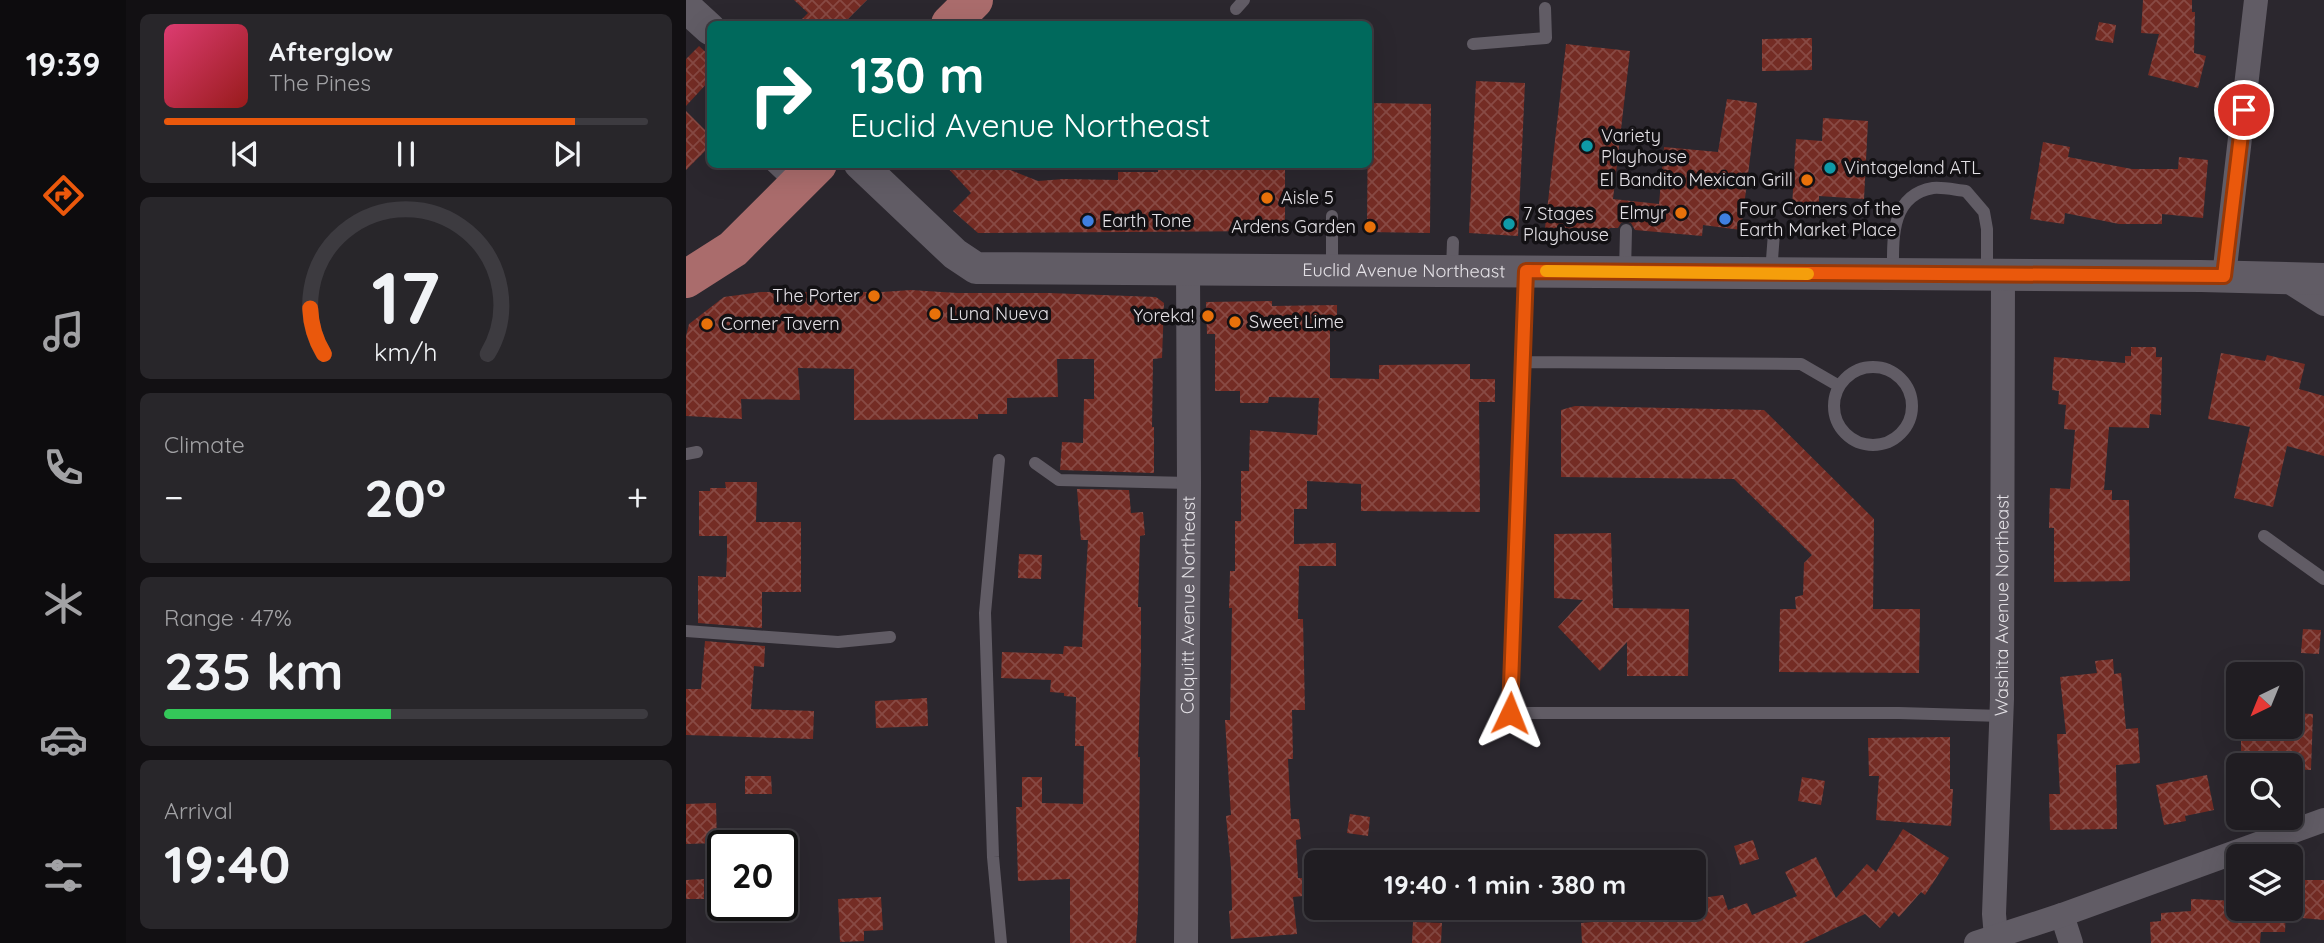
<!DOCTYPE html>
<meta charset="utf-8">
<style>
:root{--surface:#201d22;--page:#28262a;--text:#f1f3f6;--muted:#a2a2a5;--line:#3d3b40;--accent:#ea580c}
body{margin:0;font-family:Quicksand,sans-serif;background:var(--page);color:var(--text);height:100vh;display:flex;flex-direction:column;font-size:26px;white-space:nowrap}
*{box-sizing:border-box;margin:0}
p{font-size:23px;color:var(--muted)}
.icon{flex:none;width:38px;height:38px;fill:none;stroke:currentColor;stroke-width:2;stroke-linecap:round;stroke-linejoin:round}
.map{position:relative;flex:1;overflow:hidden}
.details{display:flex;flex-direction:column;gap:14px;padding:14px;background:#121013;width:560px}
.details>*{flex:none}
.top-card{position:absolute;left:21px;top:21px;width:665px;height:147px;border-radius:10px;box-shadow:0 7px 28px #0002,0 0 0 2px var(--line);background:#00695c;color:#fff;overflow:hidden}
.needle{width:46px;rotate:223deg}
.tools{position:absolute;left:1540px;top:662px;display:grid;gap:14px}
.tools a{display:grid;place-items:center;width:77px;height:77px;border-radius:10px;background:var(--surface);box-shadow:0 7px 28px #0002,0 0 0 2px var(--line);font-size:35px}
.speed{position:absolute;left:21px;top:830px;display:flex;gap:14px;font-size:35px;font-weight:700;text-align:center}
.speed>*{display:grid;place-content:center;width:91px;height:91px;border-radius:50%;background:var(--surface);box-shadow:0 7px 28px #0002,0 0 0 2px var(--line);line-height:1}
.speed .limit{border:4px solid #111;border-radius:10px;background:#fff;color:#111}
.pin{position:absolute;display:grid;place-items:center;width:60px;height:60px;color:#fff;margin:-30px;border:4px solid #fff;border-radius:50%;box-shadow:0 2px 7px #0007}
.me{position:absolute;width:77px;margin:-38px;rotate:2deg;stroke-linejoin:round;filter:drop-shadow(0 0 5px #0008)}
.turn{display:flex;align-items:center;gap:24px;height:147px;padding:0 28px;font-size:32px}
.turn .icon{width:91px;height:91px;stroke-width:2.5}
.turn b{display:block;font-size:49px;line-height:60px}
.big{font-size:52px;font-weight:800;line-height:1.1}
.details .card{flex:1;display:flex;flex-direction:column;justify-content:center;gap:10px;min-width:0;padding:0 24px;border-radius:10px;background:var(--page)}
.details .dial{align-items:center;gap:0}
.dial svg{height:182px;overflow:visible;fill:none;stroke:var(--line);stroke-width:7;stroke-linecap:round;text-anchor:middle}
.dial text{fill:var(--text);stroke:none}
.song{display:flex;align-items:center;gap:21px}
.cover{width:84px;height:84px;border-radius:10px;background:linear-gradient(135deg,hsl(340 70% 55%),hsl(0 70% 35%))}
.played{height:7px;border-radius:4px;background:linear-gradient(90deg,var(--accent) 85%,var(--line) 85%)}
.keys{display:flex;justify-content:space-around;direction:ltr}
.heat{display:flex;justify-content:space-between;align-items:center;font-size:38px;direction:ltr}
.charge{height:10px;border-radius:5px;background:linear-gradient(90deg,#34c759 47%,var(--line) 0)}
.trip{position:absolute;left:618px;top:850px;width:402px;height:70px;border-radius:10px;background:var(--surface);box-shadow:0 7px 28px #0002,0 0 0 2px var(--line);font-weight:800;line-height:70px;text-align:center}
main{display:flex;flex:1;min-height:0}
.menu{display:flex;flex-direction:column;width:126px;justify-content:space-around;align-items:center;background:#0d0c0e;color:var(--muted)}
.menu .icon{width:49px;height:49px}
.menu .active{color:var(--accent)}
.menu b{font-size:32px;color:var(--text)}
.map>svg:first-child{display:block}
</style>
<main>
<nav class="menu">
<b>19:39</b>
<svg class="icon active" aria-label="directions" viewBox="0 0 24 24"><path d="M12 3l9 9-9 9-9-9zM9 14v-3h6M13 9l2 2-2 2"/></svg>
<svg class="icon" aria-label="music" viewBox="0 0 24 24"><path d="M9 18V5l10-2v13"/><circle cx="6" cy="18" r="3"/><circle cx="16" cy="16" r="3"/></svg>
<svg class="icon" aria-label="phone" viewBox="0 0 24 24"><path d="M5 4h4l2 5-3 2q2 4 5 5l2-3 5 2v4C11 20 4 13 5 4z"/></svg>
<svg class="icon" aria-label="climate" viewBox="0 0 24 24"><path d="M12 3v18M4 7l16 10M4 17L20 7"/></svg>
<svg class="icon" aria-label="car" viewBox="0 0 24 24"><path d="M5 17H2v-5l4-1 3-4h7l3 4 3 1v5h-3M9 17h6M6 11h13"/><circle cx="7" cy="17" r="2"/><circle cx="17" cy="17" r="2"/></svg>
<svg class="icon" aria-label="filters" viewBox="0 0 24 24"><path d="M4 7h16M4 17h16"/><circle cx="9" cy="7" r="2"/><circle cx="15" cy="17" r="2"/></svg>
</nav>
<section class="details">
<div class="card">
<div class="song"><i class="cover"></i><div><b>Afterglow</b><p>The Pines</p></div></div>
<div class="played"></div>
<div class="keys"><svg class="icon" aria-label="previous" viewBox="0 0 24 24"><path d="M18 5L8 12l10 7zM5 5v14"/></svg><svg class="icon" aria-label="pause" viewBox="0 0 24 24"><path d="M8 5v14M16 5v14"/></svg><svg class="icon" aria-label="next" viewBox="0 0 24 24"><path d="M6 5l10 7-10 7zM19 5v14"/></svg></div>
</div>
<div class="card dial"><svg viewBox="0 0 100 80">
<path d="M14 69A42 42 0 1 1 86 69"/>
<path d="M14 69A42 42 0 0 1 8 49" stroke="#ea580c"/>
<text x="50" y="56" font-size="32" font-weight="700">17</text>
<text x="50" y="72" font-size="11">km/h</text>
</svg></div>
<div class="card"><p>Climate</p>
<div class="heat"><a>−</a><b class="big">20°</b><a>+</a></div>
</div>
<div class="card"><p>Range · 47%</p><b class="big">235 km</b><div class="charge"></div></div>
<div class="card"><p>Arrival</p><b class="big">19:40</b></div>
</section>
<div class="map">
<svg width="1638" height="943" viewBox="0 0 1638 943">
<defs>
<pattern id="building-cross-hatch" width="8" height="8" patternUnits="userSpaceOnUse" patternTransform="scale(1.75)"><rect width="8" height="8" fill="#742c24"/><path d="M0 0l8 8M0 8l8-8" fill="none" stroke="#884a44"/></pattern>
</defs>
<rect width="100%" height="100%" fill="#2b272e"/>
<path fill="url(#building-cross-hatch)" d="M108 0H181L157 24H111L122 13Z
M1457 0H1506V12H1509L1508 53 1520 56 1512 88 1462 75 1473 34 1455 33Z
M1413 22 1430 25 1427 43 1409 40Z
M1126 38V70L1076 71V39Z
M880 44 944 51 927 199 973 204 978 147 1032 152 1041 99 1071 103 1055 230 1017 225 1016 236 949 230 945 223 940 221 935 223 932 228H924L923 229 859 228Z
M13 46 24 56V80L0 106V59Z
M790 81 839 83 832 236 783 233Z
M682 103 745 104 744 233 681 232Z
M0 111 24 135V146L0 170Z
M1137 118 1182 121 1178 199 1133 196V209L1106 207 1110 139 1136 141Z
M1357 142 1384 147 1382 157 1446 169H1492L1493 157 1522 160 1517 218 1476 214V224H1433L1379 213 1378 224 1344 219Z
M258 164H309L352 181 378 179 432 180V172H472V164H599V231L292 233 267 211 285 193Z
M225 290 271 293H363L470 297 478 303 476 358 467 359 466 427H468V473L374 470 376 442 397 443 398 399H408V359H371L372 397 321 398V414H292V419L168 420V369L112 368 114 400 55 399 56 419 0 416V336L3 324 38 297 75 292H196Z
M586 301V306L651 305V331H644V378L693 379V365L784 364V379H809V402H793L794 512 675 511V484L621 481V509H608V544L650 543V566H613L612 619H617L619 710H606L607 759H602L605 819H613L615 839 610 840 612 878H616L617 896 607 897 611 934 545 939 543 911 546 910 545 868 540 816 545 815 539 720H544L546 608H543L544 571H549V521H555V471H563L564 430 631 435 633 398 583 397 582 403H554V391H529V334H521L520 302Z
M1445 347H1470V357H1476L1475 415 1464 414 1463 428 1423 427 1418 490H1426V500H1443L1444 581 1368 582V528H1363L1364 488 1384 489 1389 430 1378 429 1380 405 1372 404 1373 391 1366 390 1368 357 1439 363V356H1445Z
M1535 353 1579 361 1581 355 1619 364 1613 389 1638 396V456L1601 446 1587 507 1548 498 1564 427 1522 419Z
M889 406 1078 410 1188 519 1187 609H1234L1233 673 1093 672 1094 609H1110L1109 597 1117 595 1118 563 1126 555 1048 479 875 477V410Z
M39 482H71L70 522H115V592H76V628L12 623V576L40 577 41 554V536H13V491H24V488H40Z
M391 489 443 490 445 513 457 512 459 535 454 536 452 607H455V662L452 757H454L452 910 450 943H384V879L332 881 330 807H336V777H356V803L397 804 398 746H389L390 697 378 696V693L364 692 365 680 315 678 316 652 377 654 378 646 396 647 402 540H395Z
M925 533 927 608 1003 609 1002 676H941V642L914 671 872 627 897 600 868 598V534Z
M333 554 356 555 355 579 332 578Z
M1617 629 1635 630 1633 654 1615 653Z
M19 641 79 646 78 667 68 666 65 709 128 711 127 739 0 735V689H15Z
M1427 659 1428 674 1435 673 1440 729 1452 728 1454 763 1430 765 1431 829 1364 830 1363 794H1374L1371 734H1380L1374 677 1411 673 1409 661Z
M241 698 242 726 190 728 189 701Z
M1605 713 1627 714 1625 770 1605 769V765H1555V738H1591V726H1605Z
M1264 737V789H1267L1265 826 1190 820 1193 776H1183L1182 738Z
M1521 775 1528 810 1499 816 1500 821 1478 825 1470 785Z
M59 776H85L86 794H59Z
M1116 777 1139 781 1135 805 1112 801Z
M30 803 31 843 0 844V804Z
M664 814 684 817 682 836 661 833Z
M1217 829 1263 858 1239 895 1235 892 1213 917 1208 912 1194 928 1179 914 1118 943H896L895 923 986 915 985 908H1008V899L1037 895 1042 910 1061 903 1066 915 1111 896 1099 872 1130 857 1150 898 1181 864 1190 872Z
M1067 840 1073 859 1054 865 1048 846Z
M18 879V899H0V880Z
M1605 880H1638V920L1605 917Z
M195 897 197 930 178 931V941L154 942 152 899Z
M1505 899 1552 901V908H1600L1599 932H1575L1574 943H1465L1464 922 1475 921V913L1505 911Z
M727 922 756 923 755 943H726Z"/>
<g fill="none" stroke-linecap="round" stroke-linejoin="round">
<path stroke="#615c65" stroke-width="12" d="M550 9 558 0
M787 44 860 38 859 8
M84 164 106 185
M646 216V270
M766 270 767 242
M840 271 824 713H1213L1316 716
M939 272 940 230
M1085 273 1088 233
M1207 273C1207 240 1204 195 1247 188 1257 187 1270 190 1280 191L1298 212 1301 229V273
M838 362 1115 364 1153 386
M1148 406a39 39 0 1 1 78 0a39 39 0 1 1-78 0Z
M0 454 11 452
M313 460 299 613 307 857 315 943
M349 463 373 480 503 483
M1578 536 1638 579
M0 631 152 642 204 637"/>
<g stroke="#615c65" stroke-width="24">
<path d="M1538 276 1570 0"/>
<path d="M1599 279 1638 304"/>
<path d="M1376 915 1385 943"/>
<path id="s1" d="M1310 937 1308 914 1316 699 1317 274"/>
<path id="s2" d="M500 943 503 483 502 269"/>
<path d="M1290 943 1376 915 1638 820"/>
</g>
<g stroke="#615c65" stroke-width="32">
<path d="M0 7 24 29"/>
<path id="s3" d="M174 164 269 254 290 268 1515 276 1638 279"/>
</g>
<path stroke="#aa6c6c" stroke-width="38" d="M264 24 288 0
M0 279 47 249 132 164"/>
</g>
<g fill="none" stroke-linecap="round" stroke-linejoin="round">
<g stroke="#983908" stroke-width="18">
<path id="route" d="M824 713 840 271 1538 276 1558 110"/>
</g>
<use href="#route" stroke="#ea580c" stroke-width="12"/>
<path stroke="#f59e0b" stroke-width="12" d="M860 271 1122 274"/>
</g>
<g fill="#0f9aa8" stroke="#131114" stroke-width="2.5">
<circle cx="901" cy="146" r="7"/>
<circle cx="1144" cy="168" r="7"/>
<circle cx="823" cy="224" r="7"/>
</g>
<g fill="#e8710a" stroke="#131114" stroke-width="2.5">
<circle cx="1121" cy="180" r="7"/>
<circle cx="581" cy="198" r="7"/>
<circle cx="995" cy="213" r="7"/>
<circle cx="684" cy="227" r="7"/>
<circle cx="188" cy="296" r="7"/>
<circle cx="249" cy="314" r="7"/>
<circle cx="522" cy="316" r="7"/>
<circle cx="549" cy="322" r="7"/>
<circle cx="21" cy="324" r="7"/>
</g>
<g fill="#3f7fe0" stroke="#131114" stroke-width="2.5">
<circle cx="1039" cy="219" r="7"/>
<circle cx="402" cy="221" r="7"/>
</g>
<g text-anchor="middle" stroke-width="7" stroke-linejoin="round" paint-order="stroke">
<g font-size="18" fill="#e4e1e6" stroke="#131114" text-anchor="start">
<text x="915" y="142">Variety<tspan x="915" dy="21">Playhouse</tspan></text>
<text x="1158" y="174">Vintageland ATL</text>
<text x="1107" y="186" text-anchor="end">El Bandito Mexican Grill</text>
<text x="595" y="204">Aisle 5</text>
<text x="1053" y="215">Four Corners of the<tspan x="1053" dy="21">Earth Market Place</tspan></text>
<text x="981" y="219" text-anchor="end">Elmyr</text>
<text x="837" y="220">7 Stages<tspan x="837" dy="21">Playhouse</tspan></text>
<text x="416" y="227">Earth Tone</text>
<text x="670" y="233" text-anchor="end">Ardens Garden</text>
<text x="174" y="302" text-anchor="end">The Porter</text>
<text x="263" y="320">Luna Nueva</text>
<text x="508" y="322" text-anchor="end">Yoreka!</text>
<text x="563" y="328">Sweet Lime</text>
<text x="35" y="330">Corner Tavern</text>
</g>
<g font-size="18" fill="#e4e1e6" stroke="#131114">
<text dy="6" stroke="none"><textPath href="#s3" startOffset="584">Euclid Avenue Northeast</textPath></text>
<text dy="6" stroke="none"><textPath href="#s2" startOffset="338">Colquitt Avenue Northeast</textPath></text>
<text dy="6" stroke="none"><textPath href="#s1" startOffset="332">Washita Avenue Northeast</textPath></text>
</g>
</g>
</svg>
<div class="tools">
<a><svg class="needle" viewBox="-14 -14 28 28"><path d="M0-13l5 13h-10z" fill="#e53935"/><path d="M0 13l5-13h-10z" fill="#a2a2a5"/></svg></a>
<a><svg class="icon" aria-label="search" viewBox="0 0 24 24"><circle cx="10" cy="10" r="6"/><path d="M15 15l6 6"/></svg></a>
<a><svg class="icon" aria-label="layers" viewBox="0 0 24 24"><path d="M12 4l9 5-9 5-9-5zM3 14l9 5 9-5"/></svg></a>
</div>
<div class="speed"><div class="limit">20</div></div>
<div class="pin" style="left:1558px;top:110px;background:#d93025"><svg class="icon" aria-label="arrive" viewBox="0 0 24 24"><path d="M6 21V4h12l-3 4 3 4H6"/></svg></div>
<svg class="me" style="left:824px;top:713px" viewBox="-20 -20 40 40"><path d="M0-17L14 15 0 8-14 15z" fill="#ea580c" stroke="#fff" stroke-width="4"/></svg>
<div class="trip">19:40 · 1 min · 380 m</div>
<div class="top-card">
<div class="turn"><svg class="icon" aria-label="right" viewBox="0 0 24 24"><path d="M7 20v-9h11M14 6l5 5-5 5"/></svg><div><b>130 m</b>Euclid Avenue Northeast</div></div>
</div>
</div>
</main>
